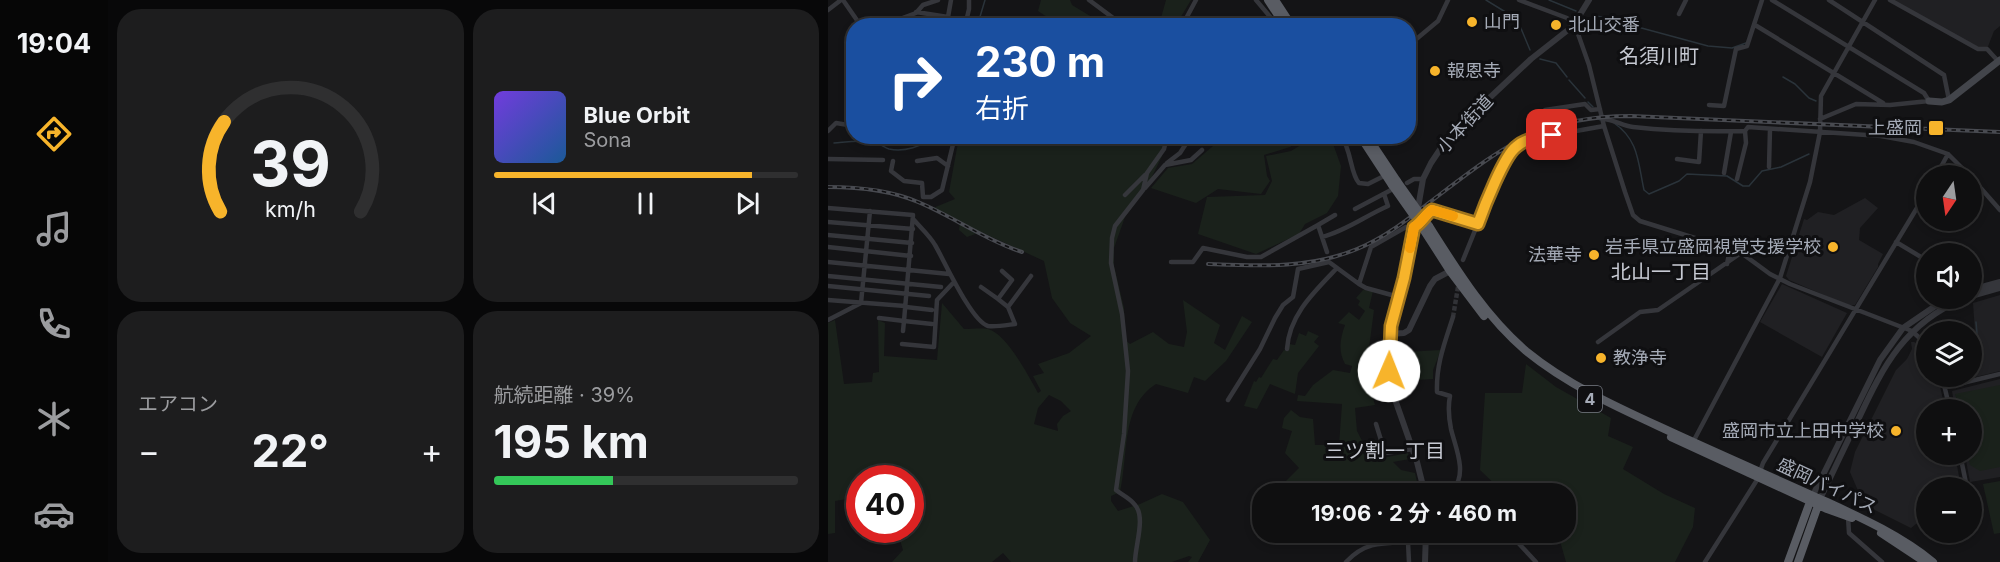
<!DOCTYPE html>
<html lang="ja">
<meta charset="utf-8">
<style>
:root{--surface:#0f0f10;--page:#1d1d1e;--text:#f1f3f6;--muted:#9b9c9f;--line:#2f2f30;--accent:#f7b42b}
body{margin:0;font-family:Inter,"Noto Sans JP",sans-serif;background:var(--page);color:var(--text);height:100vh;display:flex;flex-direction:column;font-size:22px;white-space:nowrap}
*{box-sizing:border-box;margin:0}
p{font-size:20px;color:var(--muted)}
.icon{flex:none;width:33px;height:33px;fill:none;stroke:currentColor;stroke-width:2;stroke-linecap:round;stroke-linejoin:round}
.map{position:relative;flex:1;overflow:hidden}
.sheet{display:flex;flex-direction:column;gap:9px;padding:9px;background:#080809;width:720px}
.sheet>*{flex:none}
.hud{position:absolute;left:18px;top:18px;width:570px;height:126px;border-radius:24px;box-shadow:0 3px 9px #0003,0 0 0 2px var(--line);background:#1a4fa0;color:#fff;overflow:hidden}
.needle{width:39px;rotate:193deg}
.fabs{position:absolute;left:1088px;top:165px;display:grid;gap:12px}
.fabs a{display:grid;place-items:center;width:66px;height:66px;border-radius:50%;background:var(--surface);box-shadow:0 3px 9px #0003,0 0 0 2px var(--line);font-size:30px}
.speed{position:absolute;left:18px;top:465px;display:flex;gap:12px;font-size:30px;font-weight:700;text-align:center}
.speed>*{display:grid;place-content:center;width:78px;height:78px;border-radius:50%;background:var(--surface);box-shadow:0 3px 9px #0003,0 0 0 2px var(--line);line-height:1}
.speed .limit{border:9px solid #d22;background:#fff;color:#111}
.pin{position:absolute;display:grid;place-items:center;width:51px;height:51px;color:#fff;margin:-26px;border-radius:12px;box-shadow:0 3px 9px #0006}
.me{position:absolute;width:66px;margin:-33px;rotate:1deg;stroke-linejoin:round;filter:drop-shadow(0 0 4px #0008)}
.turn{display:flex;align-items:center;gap:21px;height:126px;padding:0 30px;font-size:27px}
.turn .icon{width:78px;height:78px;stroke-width:2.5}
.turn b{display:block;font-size:42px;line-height:51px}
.big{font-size:45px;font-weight:700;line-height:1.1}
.sheet .card{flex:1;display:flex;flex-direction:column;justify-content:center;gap:9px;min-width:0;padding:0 21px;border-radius:24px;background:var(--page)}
.sheet .dial{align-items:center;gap:0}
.dial svg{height:156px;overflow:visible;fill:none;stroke:var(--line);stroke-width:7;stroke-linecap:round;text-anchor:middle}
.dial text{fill:var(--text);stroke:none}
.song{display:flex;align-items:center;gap:18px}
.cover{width:72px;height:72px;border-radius:9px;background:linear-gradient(135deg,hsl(260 70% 55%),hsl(210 70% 35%))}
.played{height:6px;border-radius:3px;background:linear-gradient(90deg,var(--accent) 85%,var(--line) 85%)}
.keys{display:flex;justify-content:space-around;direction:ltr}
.heat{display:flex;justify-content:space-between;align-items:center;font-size:33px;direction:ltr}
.charge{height:9px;border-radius:4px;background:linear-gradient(90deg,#34c759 39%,var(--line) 0)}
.sheet .tiles{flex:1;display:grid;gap:9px;grid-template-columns:repeat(2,1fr)}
.trip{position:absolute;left:424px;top:483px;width:324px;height:60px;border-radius:24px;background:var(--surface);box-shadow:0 3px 9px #0003,0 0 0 2px var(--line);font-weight:700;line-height:60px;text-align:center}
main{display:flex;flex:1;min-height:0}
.dock{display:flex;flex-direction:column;width:108px;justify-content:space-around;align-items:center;background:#060606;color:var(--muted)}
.dock .icon{width:42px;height:42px}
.dock .on{color:var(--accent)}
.dock b{font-size:27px;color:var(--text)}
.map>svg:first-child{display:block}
</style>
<main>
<nav class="dock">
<b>19:04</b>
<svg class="icon on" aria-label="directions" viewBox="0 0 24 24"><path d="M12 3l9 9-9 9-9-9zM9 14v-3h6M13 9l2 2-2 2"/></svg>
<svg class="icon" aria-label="music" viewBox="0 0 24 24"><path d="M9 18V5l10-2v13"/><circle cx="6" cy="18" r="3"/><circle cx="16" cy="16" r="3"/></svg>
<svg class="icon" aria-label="phone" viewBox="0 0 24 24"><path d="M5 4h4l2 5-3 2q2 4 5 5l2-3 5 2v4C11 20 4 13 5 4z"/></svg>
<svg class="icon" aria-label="climate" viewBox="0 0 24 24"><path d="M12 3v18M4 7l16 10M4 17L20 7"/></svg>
<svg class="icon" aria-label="car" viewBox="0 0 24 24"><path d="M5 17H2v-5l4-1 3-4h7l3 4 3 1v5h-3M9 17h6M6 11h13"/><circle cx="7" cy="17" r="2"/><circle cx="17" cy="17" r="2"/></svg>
</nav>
<section class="sheet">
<div class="tiles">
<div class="card dial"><svg viewBox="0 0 100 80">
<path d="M14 69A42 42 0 1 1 86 69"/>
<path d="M14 69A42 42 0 0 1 16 23" stroke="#f7b42b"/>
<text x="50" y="56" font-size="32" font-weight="700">39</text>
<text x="50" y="72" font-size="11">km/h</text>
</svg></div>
<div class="card">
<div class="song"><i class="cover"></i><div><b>Blue Orbit</b><p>Sona</p></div></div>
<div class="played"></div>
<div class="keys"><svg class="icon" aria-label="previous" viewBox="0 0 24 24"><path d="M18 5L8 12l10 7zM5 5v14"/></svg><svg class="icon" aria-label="pause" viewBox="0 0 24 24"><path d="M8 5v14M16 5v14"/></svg><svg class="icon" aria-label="next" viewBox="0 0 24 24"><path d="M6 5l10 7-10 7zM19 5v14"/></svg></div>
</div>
<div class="card"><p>エアコン</p>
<div class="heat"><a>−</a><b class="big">22°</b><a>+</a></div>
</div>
<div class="card"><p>航続距離 · 39%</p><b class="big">195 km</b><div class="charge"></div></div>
</div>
</section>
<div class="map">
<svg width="1172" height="562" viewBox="0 0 1172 562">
<rect width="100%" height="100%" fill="#141416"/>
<path fill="#202023" d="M1062 0H1172V26L1166 31 1159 49 1156 50Z
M1037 198 1050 208 1032 228 1031 240 1055 254 1050 264V267L1027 305H1019L961 280 958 276 976 219 979 220 990 212 1006 215Z
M954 284 1019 313 994 357 932 322Z
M1172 295V371L1127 382 1123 377 1143 376V350L1147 332 1145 303Z
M1083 342H1086L1095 346 1098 352V376L1110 377 1117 409 1098 410V454L1127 455 1133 487 1098 488V516L1083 528 1047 510 1034 500 1022 472 1027 452 1068 370 1079 359 1084 349Z
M1172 379V477L1142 482 1137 455 1143 454V410L1127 409 1124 391Z"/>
<path fill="#1a211b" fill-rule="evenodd" d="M213 0H242L244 5 277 25H231L210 11Z
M338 0H363L348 25H331Z
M439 136 475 137 462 147 436 155 439 176 442 181 433 194 390 189 368 203 323 188 340 168 364 164 392 140 414 141Z
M131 137H335L334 156 319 187 297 217 286 248V266L296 308 297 340 302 344 325 332 341 344 356 347 359 332 355 300 392 325 386 343 397 350 414 316 424 322 398 361 377 381 366 377 360 393 328 384C292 407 301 455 292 492L283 496V501L290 511 312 504 334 494 355 502 382 540 370 562H360L364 557 361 556 344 562H183L175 553 164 562H64L75 550 69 530H82V478H32L31 497 7 501V533L0 534V323L7 320 16 384 44 382 45 373 51 372 50 320 57 323 56 356 109 360 114 303 136 329C143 329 153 328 160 329 179 334 201 377 210 393L213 391 205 376 216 373 210 364 241 353 263 336 242 323 224 298 216 261 153 232 139 237 131 230 132 221 105 208 127 199 121 192ZM221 395 233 401 243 411 235 416 229 424 230 431 206 424 210 408Z
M486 137H497L504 141 513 166 510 196 499 213 477 224 471 234 428 254 370 234 379 197 437 195 444 181 438 156 463 151Z
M535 290 545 291 541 308 546 310 541 348 540 382 547 405 527 408 529 431 544 460 580 453 582 459 565 462 573 470 587 473 589 482 574 492 567 483 557 489 560 493H549L545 487 506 489 487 493 445 494 471 468 457 453 464 431 454 428 456 418 463 410 472 417 485 419 487 445H511L514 404 469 401 470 395 477 396 485 385 505 370 522 373 524 366 517 364C510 351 512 339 517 325L510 323 521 312 531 320 537 311 530 305 532 301 528 298Z
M480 331 491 336 486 342 491 346 470 373 467 394 442 384 429 409 416 406 426 381 428 382 431 377 433 378 445 359 449 360 456 350 461 351V344L467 345 471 333 478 336Z
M613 350 605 370V379L588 380 587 364 578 363 577 352Z
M698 364 728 387 783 418 780 436 805 447 795 469 836 494 867 508 865 527 847 562H738L732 541 721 533 738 532V494L676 493 652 470 657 393H694Z
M1172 385V467L1152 471 1142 465 1140 455 1143 454V410L1131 409 1127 394Z
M1172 481V533L1166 534 1155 484Z"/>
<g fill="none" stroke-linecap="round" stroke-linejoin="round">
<path stroke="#2a333a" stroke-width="1.5" d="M658 0 684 16
M721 0 748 11
M769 16 880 46 904 48 918 43
M686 18 692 26 702 50
M151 20 157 0
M712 59 728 63 739 77
M955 77 967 84 981 98 988 101
M741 80 757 98
M760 102 765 107
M769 118 772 120
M786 123C811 140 810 163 816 190L821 194 851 181 859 174 899 176 915 186H921L934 171 953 167 981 154
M6 143C19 142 35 139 48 143 53 144 57 148 61 149 76 152 95 147 105 136
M1148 322 1149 333 1144 352 1148 358"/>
<path stroke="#313236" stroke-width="4.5" stroke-dasharray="4.5 2" stroke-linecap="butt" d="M625 317 631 281"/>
<path stroke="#35363b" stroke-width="4.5" d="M15 0 33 26
M261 0 296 26
M428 0 444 19
M691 0 739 18 749 31 761 65 776 126 797 192 805 215 812 221 912 252 942 274 962 284 1084 331 1098 344
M944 0 1096 93 1101 101 1062 105 1028 104 992 119
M1001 0 1116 75 1121 100
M1062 0 1150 49H1159L1170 61
M0 10 13 0
M88 12 120 17 123 0
M851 14 858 0
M927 25 1055 103
M53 26 88 13 95 5 110 0
M137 26 141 9V0
M354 26 368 0
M580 46 610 21 620 0
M881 105 896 106 908 49 919 46 934 0
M717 110 757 104 763 110 772 109
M774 119C786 119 794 126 805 127 842 131 880 132 917 131L920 127 1053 136 1086 142 1120 154 1142 176
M0 131 8 123 26 126
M282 136 292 140 301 136
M513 136C524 151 522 173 531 183L540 184 558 175
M0 159 55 160
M849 159 871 162 873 131
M65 161 63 171 76 181 94 183 95 197H103L114 190 127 136
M89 161 109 158 120 166
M339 163 352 153 363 136
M941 167 942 129
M896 173 903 132
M1108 176 1120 154
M1143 177 1172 210
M909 179 918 143 917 131
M579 183 586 179H595
M317 188 337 165 363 160 374 150
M297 195 317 175
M0 208 85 215 76 321 104 324
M527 209 563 190
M595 218 604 210 650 224
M86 220C93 228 102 236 107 245 116 260 143 321 160 326 168 327 179 325 187 324L180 307 203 276
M0 222 85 229
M0 235 84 243
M494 237 490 225 507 215
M1068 242 1098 260
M0 247 83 256
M499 252 494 237C518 231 537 216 560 206L556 194
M635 260 661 196 685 150 703 139 776 126
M0 262 121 274
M343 262H365L375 248 419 257H433L490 225
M899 264 902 249
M174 271 184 280 170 299 180 307
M0 276 113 287
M531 284 538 288 571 297
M0 286 101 296
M153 287 170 299
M0 300 77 306
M78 307 104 310
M51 318 76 321 75 331
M0 320 33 303 42 211
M770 342 812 312 830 310 913 253
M74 344 106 347 109 300 126 282
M459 349C461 315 486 292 509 268
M1114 376 1122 410
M1118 387 1172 374
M400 400 432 349 447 318 455 305 465 297 470 269 501 262 531 284 543 247 578 227 587 226
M548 424 557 453 585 449
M865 442 952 278 982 182 992 132 993 96 1047 0
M1132 454 1139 488
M596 487 617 484 632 494
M625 489C640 474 627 446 623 429 621 419 620 406 622 396L609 392C608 364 617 342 625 317
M1143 500 1144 502
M1020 517 1021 533 1054 562
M680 532 708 562
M307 562C307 546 318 517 307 505 302 498 294 495 288 490L296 434 300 371 294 314 283 263 284 238 287 226 315 190 319 173 336 149 339 136
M518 562C537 542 553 543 580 542
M581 562 580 542 598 541
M877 562 929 480 935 463 1098 193"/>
<path stroke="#35363b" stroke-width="6" d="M1143 290 1172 282
M1143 296 1172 288
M562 334 576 333 581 330 602 286 607 279 626 269
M597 494 589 462 563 388 561 353 563 326 584 243 595 179 603 163 621 136 703 59 745 26 761 0
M985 495 1052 360 1075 328 1119 298
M992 499C1005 472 1017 446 1030 420 1056 364 1077 324 1136 298
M597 562 598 532"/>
<path stroke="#43454b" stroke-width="7" d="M1101 101 1114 102 1121 100 1172 60"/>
<path stroke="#595c63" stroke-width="8" d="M440 0 457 26
M447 0 464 26
M532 136 564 185
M539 136 569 181
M601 226C629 270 657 316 698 351 741 386 791 408 841 431 893 455 946 478 999 502 1036 519 1073 536 1105 562
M595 229 622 271 656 316
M843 437 999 509 1024 518
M1053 533 1097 562
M960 562 983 499
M970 562 992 500"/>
<g stroke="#484a50" stroke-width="4">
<path id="rail" d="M0 187C31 187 62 190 90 202 126 217 157 240 194 252
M380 264C431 266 481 269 529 249 556 238 579 220 602 202 672 149 710 116 803 116L1172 132"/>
</g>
<use href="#rail" stroke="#0f0f11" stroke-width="1.5" stroke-dasharray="4.5" stroke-linecap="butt"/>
<path stroke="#595c63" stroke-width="8" d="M569 181 601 226
M564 185 595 229"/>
</g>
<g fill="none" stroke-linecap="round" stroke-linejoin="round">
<g stroke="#a1751c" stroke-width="15">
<path id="route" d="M561 371 563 326 576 278 586 227C593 223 597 215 604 210L650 224C656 207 676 156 688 147 698 138 711 137 724 135"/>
</g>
<use href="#route" stroke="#f7b42b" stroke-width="10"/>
<path stroke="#f59e0b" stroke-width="10" d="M582 248 586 227C593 223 597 215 604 210L625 216"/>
</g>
<g fill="#f7b42b" stroke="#0f0f11" stroke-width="2">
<circle cx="644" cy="22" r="6"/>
<circle cx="728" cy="25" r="6"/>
<circle cx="607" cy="71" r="6"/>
<rect x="1100" y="120" width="16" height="16" rx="3"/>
<circle cx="1005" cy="247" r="6"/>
<circle cx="766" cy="255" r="6"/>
<circle cx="773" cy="358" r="6"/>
<circle cx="1068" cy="431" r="6"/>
</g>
<g text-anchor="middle" stroke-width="6" stroke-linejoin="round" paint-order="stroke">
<rect fill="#0f0f11" stroke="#787c85" stroke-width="1.5" x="750" y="386" width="24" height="26" rx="4.5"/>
<g font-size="16" font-weight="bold" fill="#a5abb7">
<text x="762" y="405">4</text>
</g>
<g font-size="18" fill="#a5abb7" stroke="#0f0f11" text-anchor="start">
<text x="656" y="28">山門</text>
<text x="740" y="31">北山交番</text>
<text x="619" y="77">報恩寺</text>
<text x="1094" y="134" text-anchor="end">上盛岡</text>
<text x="993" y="253" text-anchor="end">岩手県立盛岡視覚支援学校</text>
<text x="754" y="261" text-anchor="end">法華寺</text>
<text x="785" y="364">教浄寺</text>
<text x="1056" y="437" text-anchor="end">盛岡市立上田中学校</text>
</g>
<g font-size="18" fill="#a5abb7" stroke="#0f0f11">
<text transform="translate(637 124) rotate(-47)" y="6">小本街道</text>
<text transform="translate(999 486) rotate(25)" y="6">盛岡バイパス</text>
</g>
<g font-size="20" fill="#c7cad3" stroke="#0f0f11">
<text x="831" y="63">名須川町</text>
<text x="833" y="279">北山一丁目</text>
<text x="557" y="458">三ツ割一丁目</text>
</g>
</g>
</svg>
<div class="fabs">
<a><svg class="needle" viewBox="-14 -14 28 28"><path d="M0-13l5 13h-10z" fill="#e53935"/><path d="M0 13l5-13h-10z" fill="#9b9c9f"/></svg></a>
<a><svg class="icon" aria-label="sound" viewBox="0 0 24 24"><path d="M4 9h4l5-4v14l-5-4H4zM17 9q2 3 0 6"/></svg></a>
<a><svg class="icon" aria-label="layers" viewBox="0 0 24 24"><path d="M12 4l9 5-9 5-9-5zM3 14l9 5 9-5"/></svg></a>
<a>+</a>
<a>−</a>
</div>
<div class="speed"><div class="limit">40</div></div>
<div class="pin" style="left:724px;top:135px;background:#d93025"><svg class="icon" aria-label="arrive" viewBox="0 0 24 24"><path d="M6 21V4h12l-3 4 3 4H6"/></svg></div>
<svg class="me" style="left:561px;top:371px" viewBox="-20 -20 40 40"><circle r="19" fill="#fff"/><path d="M0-13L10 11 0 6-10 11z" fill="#f7b42b"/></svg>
<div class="trip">19:06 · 2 分 · 460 m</div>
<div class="hud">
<div class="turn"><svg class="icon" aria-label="right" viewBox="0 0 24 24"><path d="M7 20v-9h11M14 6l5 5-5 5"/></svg><div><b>230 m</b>右折</div></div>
</div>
</div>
</main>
